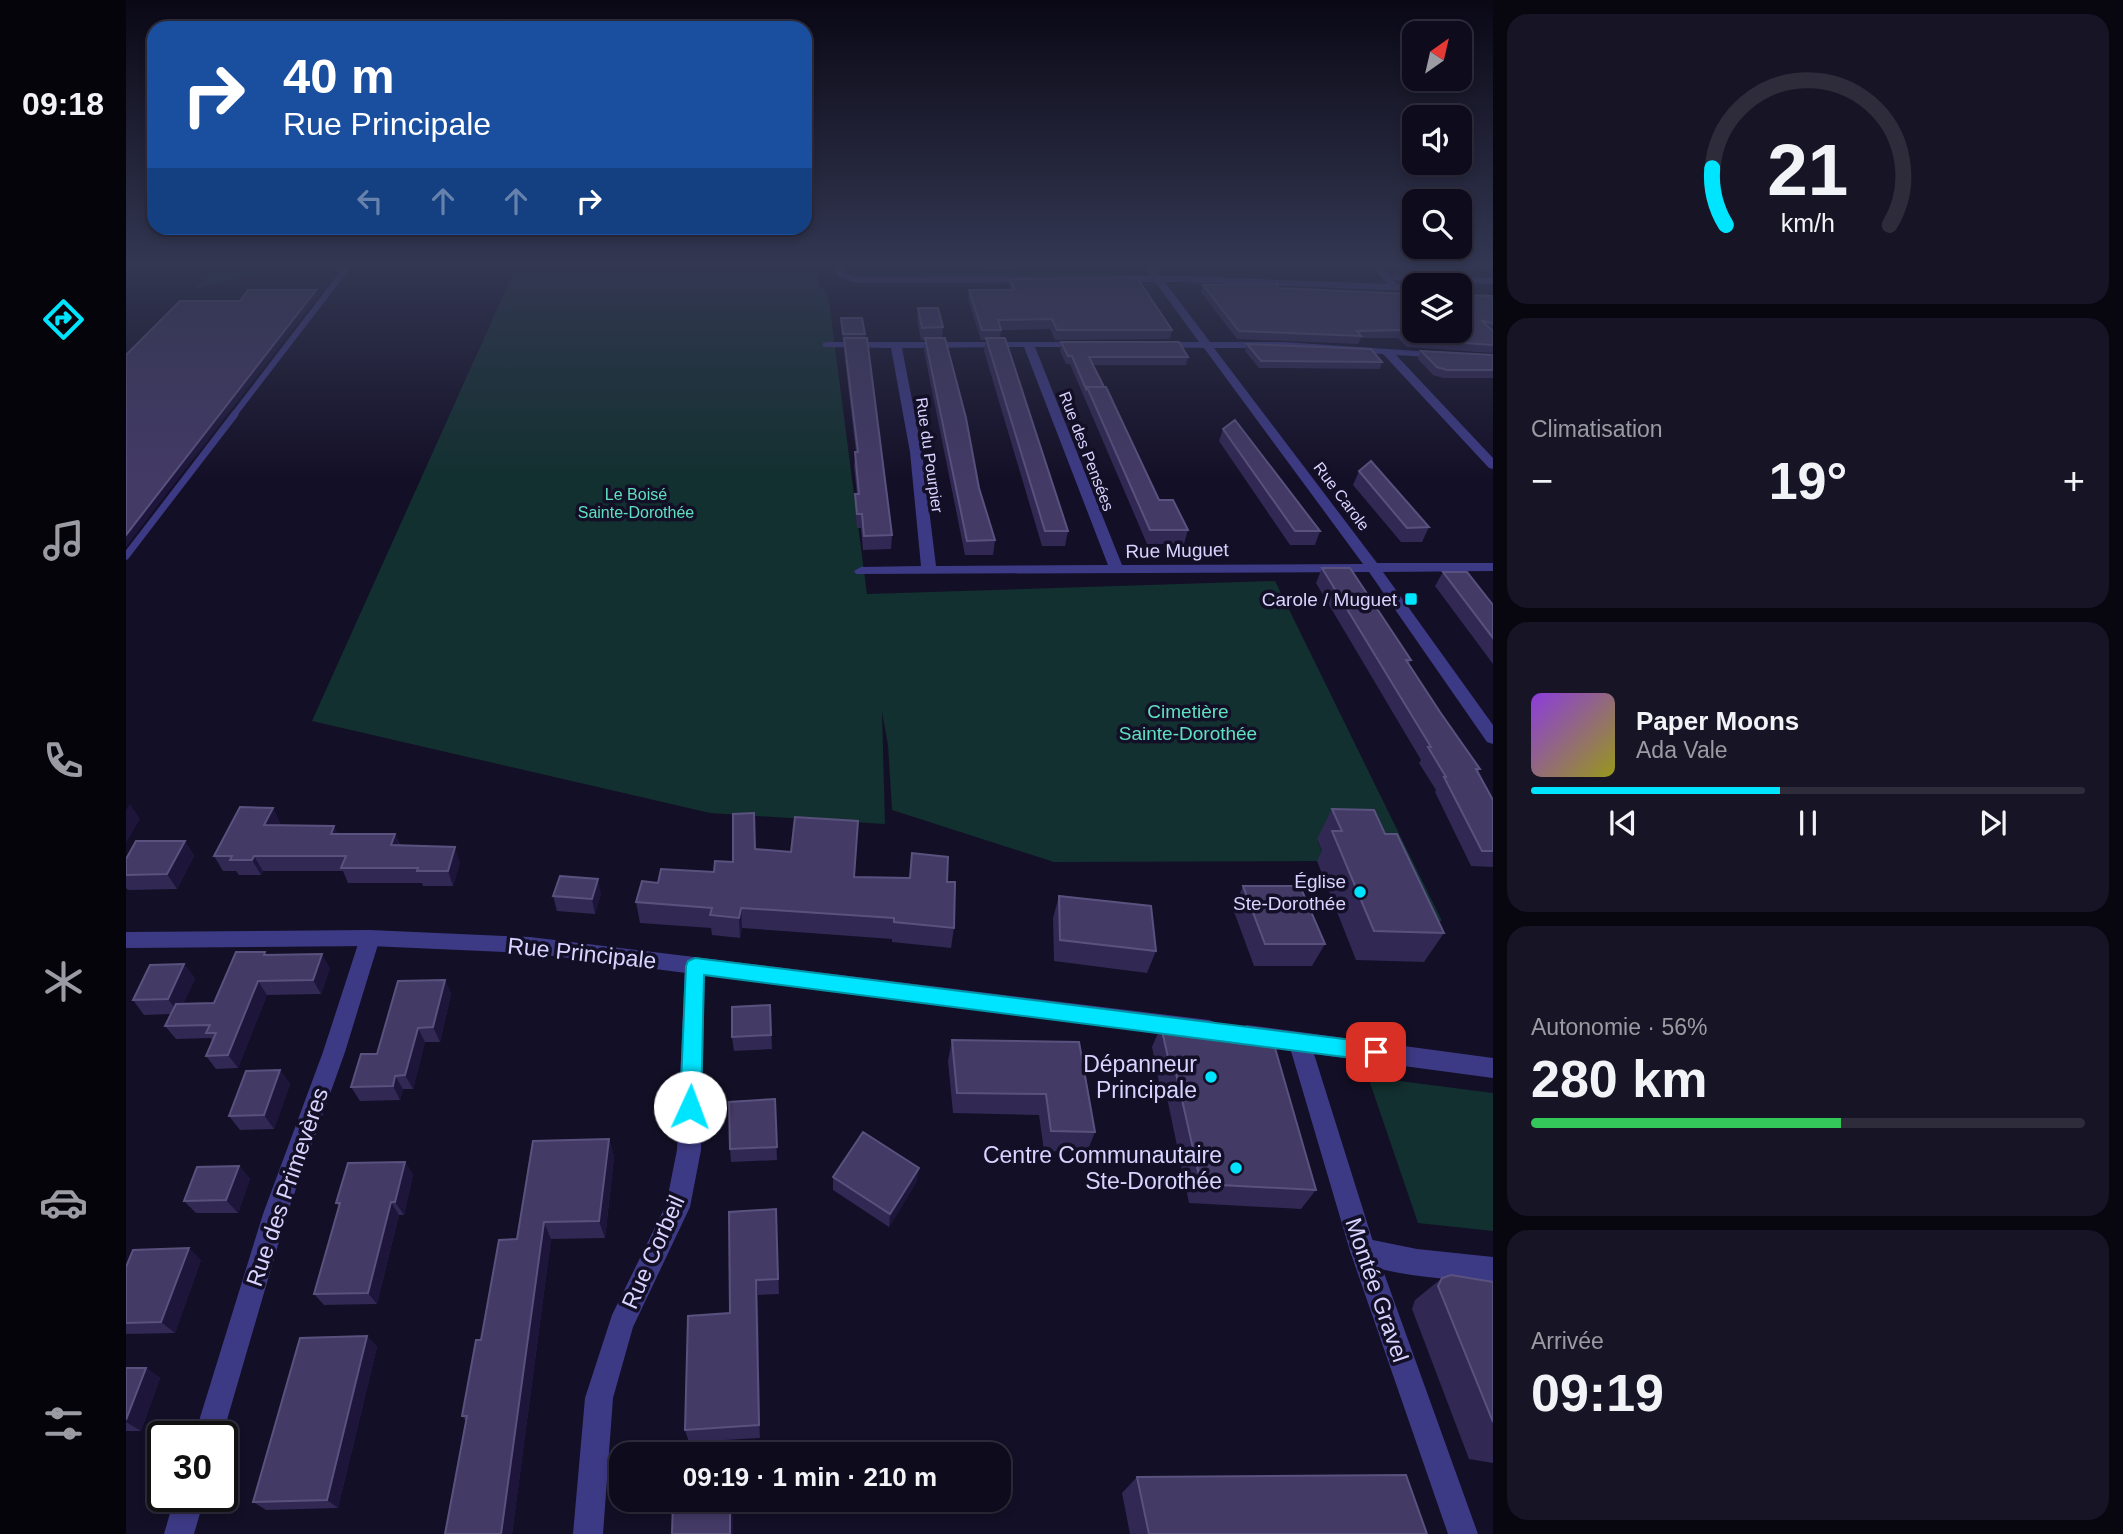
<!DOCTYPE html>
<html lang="fr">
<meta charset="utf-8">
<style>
:root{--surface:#0e0b1c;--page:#171425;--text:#f1f3f6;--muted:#9b9ba3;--line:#2e2b3b;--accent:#00e5ff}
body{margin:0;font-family:Arial,sans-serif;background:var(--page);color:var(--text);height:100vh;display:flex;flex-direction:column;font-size:26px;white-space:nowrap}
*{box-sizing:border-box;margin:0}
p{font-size:23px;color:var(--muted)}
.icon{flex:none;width:38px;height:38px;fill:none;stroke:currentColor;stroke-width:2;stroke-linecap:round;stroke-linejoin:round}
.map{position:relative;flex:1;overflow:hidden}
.side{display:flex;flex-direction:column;gap:14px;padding:14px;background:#08060f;width:630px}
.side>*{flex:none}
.guide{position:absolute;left:21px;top:21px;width:665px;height:214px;border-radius:21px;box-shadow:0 4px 10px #0003,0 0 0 2px var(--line);background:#1a4fa0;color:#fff;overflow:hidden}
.needle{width:46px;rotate:34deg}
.tools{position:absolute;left:1276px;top:21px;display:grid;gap:14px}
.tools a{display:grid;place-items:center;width:70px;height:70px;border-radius:14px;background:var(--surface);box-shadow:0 4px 10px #0003,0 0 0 2px var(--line);font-size:35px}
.speed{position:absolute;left:21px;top:1421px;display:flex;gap:14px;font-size:35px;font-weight:700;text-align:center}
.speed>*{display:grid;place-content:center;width:91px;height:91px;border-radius:50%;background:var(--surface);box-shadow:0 4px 10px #0003,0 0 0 2px var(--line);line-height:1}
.speed .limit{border:4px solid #111;border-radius:10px;background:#fff;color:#111}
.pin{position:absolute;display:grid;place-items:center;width:60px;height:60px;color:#fff;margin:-30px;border-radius:14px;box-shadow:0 4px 10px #0006}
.me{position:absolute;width:77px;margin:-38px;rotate:2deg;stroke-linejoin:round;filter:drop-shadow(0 0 5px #0008)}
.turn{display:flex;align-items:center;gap:24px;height:147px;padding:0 21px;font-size:32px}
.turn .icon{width:91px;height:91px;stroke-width:2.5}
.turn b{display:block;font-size:49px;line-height:60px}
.lanes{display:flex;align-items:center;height:66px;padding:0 21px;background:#0003;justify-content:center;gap:35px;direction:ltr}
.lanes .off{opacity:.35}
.big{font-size:52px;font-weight:700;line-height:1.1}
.side .card{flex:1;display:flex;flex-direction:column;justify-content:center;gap:10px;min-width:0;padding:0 24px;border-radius:21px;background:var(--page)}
.side .dial{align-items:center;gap:0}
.dial svg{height:182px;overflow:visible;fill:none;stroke:var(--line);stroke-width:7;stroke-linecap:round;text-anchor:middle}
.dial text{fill:var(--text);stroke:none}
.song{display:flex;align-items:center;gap:21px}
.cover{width:84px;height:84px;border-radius:10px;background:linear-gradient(135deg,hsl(270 70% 55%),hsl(60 70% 35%))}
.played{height:7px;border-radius:4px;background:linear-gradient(90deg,var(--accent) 45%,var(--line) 45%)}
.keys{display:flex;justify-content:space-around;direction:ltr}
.heat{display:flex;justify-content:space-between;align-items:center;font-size:38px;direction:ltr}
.charge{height:10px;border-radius:5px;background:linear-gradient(90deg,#34c759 56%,var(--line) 0)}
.trip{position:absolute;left:483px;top:1442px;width:402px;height:70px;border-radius:21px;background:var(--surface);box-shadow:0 4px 10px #0003,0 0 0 2px var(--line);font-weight:700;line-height:70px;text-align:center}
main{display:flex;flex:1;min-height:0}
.dock{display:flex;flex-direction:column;width:126px;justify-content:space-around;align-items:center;background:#06040b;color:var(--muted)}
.dock .icon{width:49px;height:49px}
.dock .active{color:var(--accent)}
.dock b{font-size:32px;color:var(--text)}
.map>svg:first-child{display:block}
</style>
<main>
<nav class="dock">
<b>09:18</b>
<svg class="icon active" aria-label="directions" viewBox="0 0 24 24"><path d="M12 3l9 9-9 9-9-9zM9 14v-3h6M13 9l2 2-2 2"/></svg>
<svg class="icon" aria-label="music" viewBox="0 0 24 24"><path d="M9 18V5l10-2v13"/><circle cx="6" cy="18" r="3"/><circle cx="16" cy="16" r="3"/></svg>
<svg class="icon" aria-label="phone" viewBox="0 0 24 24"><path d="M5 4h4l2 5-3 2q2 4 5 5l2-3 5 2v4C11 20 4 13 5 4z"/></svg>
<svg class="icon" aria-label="climate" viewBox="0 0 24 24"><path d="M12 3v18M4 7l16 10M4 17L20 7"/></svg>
<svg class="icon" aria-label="car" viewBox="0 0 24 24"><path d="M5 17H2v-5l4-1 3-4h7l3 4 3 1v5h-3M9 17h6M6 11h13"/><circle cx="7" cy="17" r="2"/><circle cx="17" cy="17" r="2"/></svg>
<svg class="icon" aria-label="filters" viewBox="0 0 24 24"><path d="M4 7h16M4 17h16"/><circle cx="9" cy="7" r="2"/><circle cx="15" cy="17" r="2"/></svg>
</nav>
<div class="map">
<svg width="1367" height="1534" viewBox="0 0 1367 1534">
<rect width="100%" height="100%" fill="#130f26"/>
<path fill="#12302f" d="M91 265H164L70 288Z
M391 265H692V284L702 294 741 594 1149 581 1316 921 1279 919 1191 840 1200 861 928 862 766 810 762 745 756 712 759 824 584 813 186 721Z
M721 265 999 269 1003 276 735 277 721 272Z
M1242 1077 1367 1093V1231L1292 1223Z"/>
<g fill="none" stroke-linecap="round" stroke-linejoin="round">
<path stroke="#3d3a85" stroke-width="6" d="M107 416 223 265"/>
<path stroke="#3d3a85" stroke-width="7" d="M0 556 109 414"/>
<path fill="#3d3a85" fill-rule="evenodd" d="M1017 265H1026L1084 342H1159L1320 353 1321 355 1316 358 1270 355 1367 458V469L1363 468 1257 354 1159 348H1088L1251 563H1367V571L1257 572 1367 725V744L1361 742 1243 572 730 574 728 571 735 567 795 566 784 452 765 348 697 347V343L701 342H960V346L956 347H909L996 565 1237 564 1078 348 1029 347V343L1033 342H1073ZM898 347 982 565 810 566 796 452 776 348Z
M1245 265H1254L1272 285V289H1266Z
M244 930 251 932 254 938 219 1052 161 1214 96 1437H68L137 1214 197 1052 234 938 237 932Z
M569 957 576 960 579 966 575 1150 564 1207 507 1327 487 1398 477 1534H447L459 1398 486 1315 540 1205 551 1150 559 966 562 960Z
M1237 1238 1291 1249 1367 1257V1283C1322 1278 1270 1278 1228 1260L1224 1251 1228 1242Z
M49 1496H79L68 1534H38Z"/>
<path fill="#3d3a85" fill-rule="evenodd" d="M707 265H716L719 273 732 277 1055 276 1289 285 1288 291 1055 282 731 283 712 277Z
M843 265H890L891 267 886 270Z
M1267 275 1367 278V284L1270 280 1267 279Z
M244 930 404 937 1083 1020 1091 1023 1094 1030 1091 1037 1083 1040 404 953 244 946 0 948V932Z
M1121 1025 1367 1058V1078L1188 1054 1250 1251 1352 1534H1322L1224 1251 1165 1051 1113 1042 1110 1035 1113 1028Z"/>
</g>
<path fill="#312854" d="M1285 265H1367V269L1303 267Z
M884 279 1046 330 1044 339 929 340 924 329 875 330 874 338 942 531 939 546H916L858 351 860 340H855L842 299 843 290H883Z
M1077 285 1246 292 1367 296V353L1281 347 1272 338H1235L1232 344 1111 339 1075 292Z
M792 308 817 327 816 338 853 488 869 540 867 555H839L798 351 799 340H795L791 321Z
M715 318 739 334 766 535 765 549 737 550 735 528H731L729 508V494H731L728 466 730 452 718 351V340H717Z
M935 342 1062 357 1060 365H967L1033 500 1062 530 1058 544H1021L944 364H940L934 351Z
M1121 344 1256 362 1254 369 1133 368 1119 351Z
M1295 351 1367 355V378H1317L1307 375 1292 359Z
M1097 429 1194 531 1189 545H1164L1093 441Z
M1233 471 1303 527 1296 542H1275L1227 485Z
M1196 568 1285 660 1283 664 1314 712 1354 769 1352 772 1367 800V867L1345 866 1309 792 1310 790 1293 763 1295 760 1190 583Z
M1317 572 1367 605V664L1309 586Z
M147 808 154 823 153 825 212 834H269L274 845 334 862 327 886H297L296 883H222L217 871H137L135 875H113L110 871H97L88 856Z
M1206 809 1259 834 1318 933 1298 962 1230 960 1191 861 1196 851 1191 839Z
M59 841 68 856 51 889 2 890 0 888V859Z
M630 849 728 877 784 878 786 853 821 882 828 928 825 948 766 942V939L616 928 614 938 586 935 585 928 514 923 510 902 588 872Z
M1117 886 1199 944 1186 966H1128L1107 909Z
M475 894 469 914 431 911 427 896Z
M933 896 1030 951 1021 973 928 961 927 918Z
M142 955 204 968 195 994 141 995 112 1068 90 1069 80 1056 86 1041 85 1038 50 1039 39 1026 45 1014 18 1015 7 1000 58 964 69 979 57 1004 88 1003Z
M319 980 325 994 314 1042H299L287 1089H277L274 1100 234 1101 225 1087 251 1054Z
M644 1005 646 1049 608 1051 606 1037Z
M1035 1026 1190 1190 1175 1209 1063 1203 1040 1093 1035 1092 1026 1047Z
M826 1040 953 1042 969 1132 961 1152 918 1151 913 1115 827 1113 822 1061Z
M154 1070 164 1084 148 1129 114 1130 103 1116Z
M649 1099 651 1160 605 1162 604 1149Z
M483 1139 488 1157 479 1238 425 1239 386 1534H319L340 1421 336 1416 355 1340 391 1239Z
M279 1162 287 1175 278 1215H273L251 1304 198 1305 188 1294 213 1207 210 1203Z
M113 1166 124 1179 112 1213H70L58 1201Z
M707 1177 791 1181 763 1227 707 1190Z
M650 1209 653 1294 632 1295 634 1438 563 1442 559 1430 604 1313Z
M75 1260 49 1333 0 1334V1267Z
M1316 1278 1367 1282V1463L1343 1459 1286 1309 1289 1300Z
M241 1336 251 1347 212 1508 140 1510 127 1502Z
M0 1368H20L34 1378 15 1431H0Z
M1011 1477 1301 1534H1004L996 1493Z"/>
<path fill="#1d163a" d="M190 290 192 296 0 547V535Z
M4 804 14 819 0 843V810Z
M147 808 154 823 146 840 138 825Z
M208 826 216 841 205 834Z
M269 834 275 849 265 845Z
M59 841 68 856 51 889 41 874Z
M329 847 334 862 327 886 322 871Z
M128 856 137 871 135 875 126 860Z
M472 879 475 894 469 914 466 899Z
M615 908 616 928 614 938 613 918Z
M196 954 204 968 195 994 187 980Z
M58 964 69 979 53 1014 42 999Z
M319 980 325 994 314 1042 307 1027Z
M132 981 141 995 112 1068 102 1055Z
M292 1028 299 1042 287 1089 279 1075Z
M154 1070 164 1084 148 1129 138 1115Z
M269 1076 277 1089 274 1100 267 1086Z
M483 1139 488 1157 479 1238 473 1221Z
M279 1162 287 1175 278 1215 269 1202Z
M113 1166 124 1179 112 1213 100 1200Z
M793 1168 791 1181 763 1227 764 1214Z
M265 1202 273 1215 251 1304 242 1293Z
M418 1222 425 1239 386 1534H375Z
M63 1248 75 1260 49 1333 35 1322Z
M630 1280 632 1295 634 1438 633 1425Z
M241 1336 251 1347 212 1508 201 1500Z
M20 1368 34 1378 15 1431 0 1422V1420Z
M604 1500H607V1534H604Z"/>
<path fill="#433a66" stroke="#5a527e" stroke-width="2" d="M1011 278 1046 330H931L926 319 872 320 875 330H856L843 290H888L884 279Z
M1151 284 1152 288 1288 294V331H1334V295L1367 296V324L1355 320 1367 331V345L1284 339 1275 330 1231 331 1235 336 1113 331 1077 285Z
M122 290H190L0 535V355L54 301H114Z
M792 308H812L817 327 796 328Z
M715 318H736L739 334H717Z
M718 338H741L766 535 738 536 736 514H731L729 494H733L729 452H732Z
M799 338H819L840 418 853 488 869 540 841 541Z
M860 338H879L942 531H919Z
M935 342H1053L1062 357H963L978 387H961L960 389 946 356H942Z
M1121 344 1245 349 1256 362 1135 361Z
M1295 351 1367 355V370H1321L1311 367Z
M961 387H980L1033 500H1047L1062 530H1024Z
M1109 420 1194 531H1169L1097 429Z
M1245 461 1303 527 1281 528 1233 471Z
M1196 568H1224L1285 660H1280L1314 712 1354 769H1350L1367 800V851H1356L1318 777H1320L1302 747H1305Z
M1317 572H1341L1367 605V638Z
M114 807 147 808 138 825 208 826 205 834H269L265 845 329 847 322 871H291L292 868H215L220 856H128L126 860H104L106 856H88Z
M1206 809 1248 810 1259 834H1271L1318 933 1248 931 1206 831H1216Z
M628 813 629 849 665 852 669 817 732 821 728 877 784 878 786 853 822 857 821 882H829L828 928 768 922V918L615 908 613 918 584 915 586 908 510 902 516 881 532 883 535 869 588 872 589 861 607 862V814Z
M10 841H59L41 874 0 875V859Z
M434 876 472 879 466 899 427 896Z
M1117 886H1174L1199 944H1139Z
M933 896 1025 906 1030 951 934 940Z
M110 952H139L138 955 196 954 187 980 132 981 102 1055 80 1056 90 1033H80L84 1025 39 1026 50 1004 88 1003Z
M58 964 42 999 7 1000 24 965Z
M319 980 307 1027 292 1028 279 1075 269 1076 267 1086 225 1087 235 1054H251L272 981Z
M644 1005 645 1035 606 1037V1007Z
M1035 1026 1135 1030 1147 1041 1190 1190 1075 1184 1050 1073 1045 1071Z
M826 1040 953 1042 969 1132 925 1131 920 1094 831 1093Z
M154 1070 138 1115 103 1116 120 1071Z
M649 1099 651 1147 604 1149 603 1102Z
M737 1132 793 1168 764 1214 707 1177Z
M483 1139 473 1221 418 1222 375 1534H319L341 1416H336L350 1340H355L373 1240 391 1239 407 1141Z
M279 1162 269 1202H265L242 1293 188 1294 214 1203H210L222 1163Z
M113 1166 100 1200 58 1201 71 1167Z
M650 1209 652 1279 630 1280 633 1425 559 1430 562 1316 604 1313 603 1212Z
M63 1248 35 1322 0 1323V1267L7 1250Z
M1325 1275 1367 1282V1422L1312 1286 1316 1278Z
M241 1336 201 1500 127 1502 174 1338Z
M0 1368H20L0 1420Z
M1280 1475 1301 1534H1023L1011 1477Z
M547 1500H604V1534H546Z"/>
<linearGradient id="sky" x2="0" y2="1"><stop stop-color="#0a0815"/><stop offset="0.55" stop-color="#333752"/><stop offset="1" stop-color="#333752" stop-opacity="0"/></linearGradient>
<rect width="1367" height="480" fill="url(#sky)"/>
<path fill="#00e5ff" stroke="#0095a6" stroke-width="2" d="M569 958 1250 1043 1257 1046 1260 1052 1257 1058 1250 1061 578 975 575 1107 572 1113 564 1116 557 1113 554 1107 560 966 562 961Z"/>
<g fill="#00e5ff" stroke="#130f26" stroke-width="2.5">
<rect x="1278" y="592" width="14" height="14" rx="3.5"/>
<circle cx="1234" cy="892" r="7"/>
<circle cx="1085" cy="1077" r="7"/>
<circle cx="1110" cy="1168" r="7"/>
</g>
<g text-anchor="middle" stroke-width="7" stroke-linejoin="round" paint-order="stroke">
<g font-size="16" fill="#d9d4ff" stroke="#130f26">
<text transform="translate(961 451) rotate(69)" y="6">Rue des Pensées</text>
<text transform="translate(804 455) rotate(82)" y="6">Rue du Pourpier</text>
<text transform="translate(1216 496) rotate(53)" y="6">Rue Carole</text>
</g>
<g font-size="16" fill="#5fe0c0" stroke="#130f26">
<text x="510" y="500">Le Boisé<tspan x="510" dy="18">Sainte-Dorothée</tspan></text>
</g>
<g font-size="19" fill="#d9d4ff" stroke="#130f26">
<text transform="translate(1051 550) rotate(-1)" y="7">Rue Muguet</text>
</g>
<g font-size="19" fill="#d9d4ff" stroke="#130f26" text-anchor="end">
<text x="1271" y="606">Carole / Muguet</text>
<text x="1220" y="888">Église<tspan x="1220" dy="22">Ste-Dorothée</tspan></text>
</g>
<g font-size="19" fill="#5fe0c0" stroke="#130f26">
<text x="1062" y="718">Cimetière<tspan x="1062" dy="22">Sainte-Dorothée</tspan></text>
</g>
<g font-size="23" fill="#d9d4ff" stroke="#130f26">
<text transform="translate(456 953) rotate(6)" y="8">Rue Principale</text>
<text transform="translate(161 1187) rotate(-71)" y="8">Rue des Primevères</text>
<text transform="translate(527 1252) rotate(-66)" y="8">Rue Corbeil</text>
<text transform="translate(1251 1290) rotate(71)" y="8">Montée Gravel</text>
</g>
<g font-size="23" fill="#d9d4ff" stroke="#130f26" text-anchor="end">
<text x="1071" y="1072">Dépanneur<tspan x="1071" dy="26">Principale</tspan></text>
<text x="1096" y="1163">Centre Communautaire<tspan x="1096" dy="26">Ste-Dorothée</tspan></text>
</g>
</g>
</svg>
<div class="tools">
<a><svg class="needle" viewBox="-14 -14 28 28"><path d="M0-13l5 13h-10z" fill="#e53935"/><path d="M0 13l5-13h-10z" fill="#9b9ba3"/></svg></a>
<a><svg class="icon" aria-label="sound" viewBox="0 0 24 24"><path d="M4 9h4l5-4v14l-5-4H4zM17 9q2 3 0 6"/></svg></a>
<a><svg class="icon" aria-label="search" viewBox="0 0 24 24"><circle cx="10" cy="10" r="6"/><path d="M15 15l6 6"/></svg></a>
<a><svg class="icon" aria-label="layers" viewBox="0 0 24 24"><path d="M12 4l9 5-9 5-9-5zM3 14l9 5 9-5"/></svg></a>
</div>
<div class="speed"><div class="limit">30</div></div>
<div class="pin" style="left:1250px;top:1052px;background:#d93025"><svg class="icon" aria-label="arrive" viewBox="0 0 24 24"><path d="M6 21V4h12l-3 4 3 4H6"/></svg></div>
<svg class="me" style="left:564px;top:1107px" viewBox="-20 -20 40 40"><circle r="19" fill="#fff"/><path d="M0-13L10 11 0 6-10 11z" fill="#00e5ff"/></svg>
<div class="trip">09:19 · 1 min · 210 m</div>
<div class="guide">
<div class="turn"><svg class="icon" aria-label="right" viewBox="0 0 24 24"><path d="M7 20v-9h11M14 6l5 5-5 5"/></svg><div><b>40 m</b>Rue Principale</div></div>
<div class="lanes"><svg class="icon off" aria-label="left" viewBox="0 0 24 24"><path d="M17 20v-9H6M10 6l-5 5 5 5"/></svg><svg class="icon off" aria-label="ahead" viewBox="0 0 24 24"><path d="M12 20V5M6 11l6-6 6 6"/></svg><svg class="icon off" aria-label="ahead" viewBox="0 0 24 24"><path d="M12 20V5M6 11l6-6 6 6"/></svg><svg class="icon" aria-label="right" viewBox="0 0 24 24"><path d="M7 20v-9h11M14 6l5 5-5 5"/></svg></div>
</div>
</div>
<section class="side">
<div class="card dial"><svg viewBox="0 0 100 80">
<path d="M14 69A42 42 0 1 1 86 69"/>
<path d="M14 69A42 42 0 0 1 8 44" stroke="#00e5ff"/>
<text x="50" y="56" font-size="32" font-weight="700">21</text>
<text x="50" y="72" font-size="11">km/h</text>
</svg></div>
<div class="card"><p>Climatisation</p>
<div class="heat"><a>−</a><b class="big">19°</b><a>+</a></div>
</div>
<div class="card">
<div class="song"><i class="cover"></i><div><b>Paper Moons</b><p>Ada Vale</p></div></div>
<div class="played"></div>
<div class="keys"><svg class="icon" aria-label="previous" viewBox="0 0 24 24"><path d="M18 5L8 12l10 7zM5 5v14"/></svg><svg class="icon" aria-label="pause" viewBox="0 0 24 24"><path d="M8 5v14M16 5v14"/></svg><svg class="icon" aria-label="next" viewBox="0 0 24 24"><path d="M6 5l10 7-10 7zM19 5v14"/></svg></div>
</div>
<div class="card"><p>Autonomie · 56%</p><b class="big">280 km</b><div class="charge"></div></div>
<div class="card"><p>Arrivée</p><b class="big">09:19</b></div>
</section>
</main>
